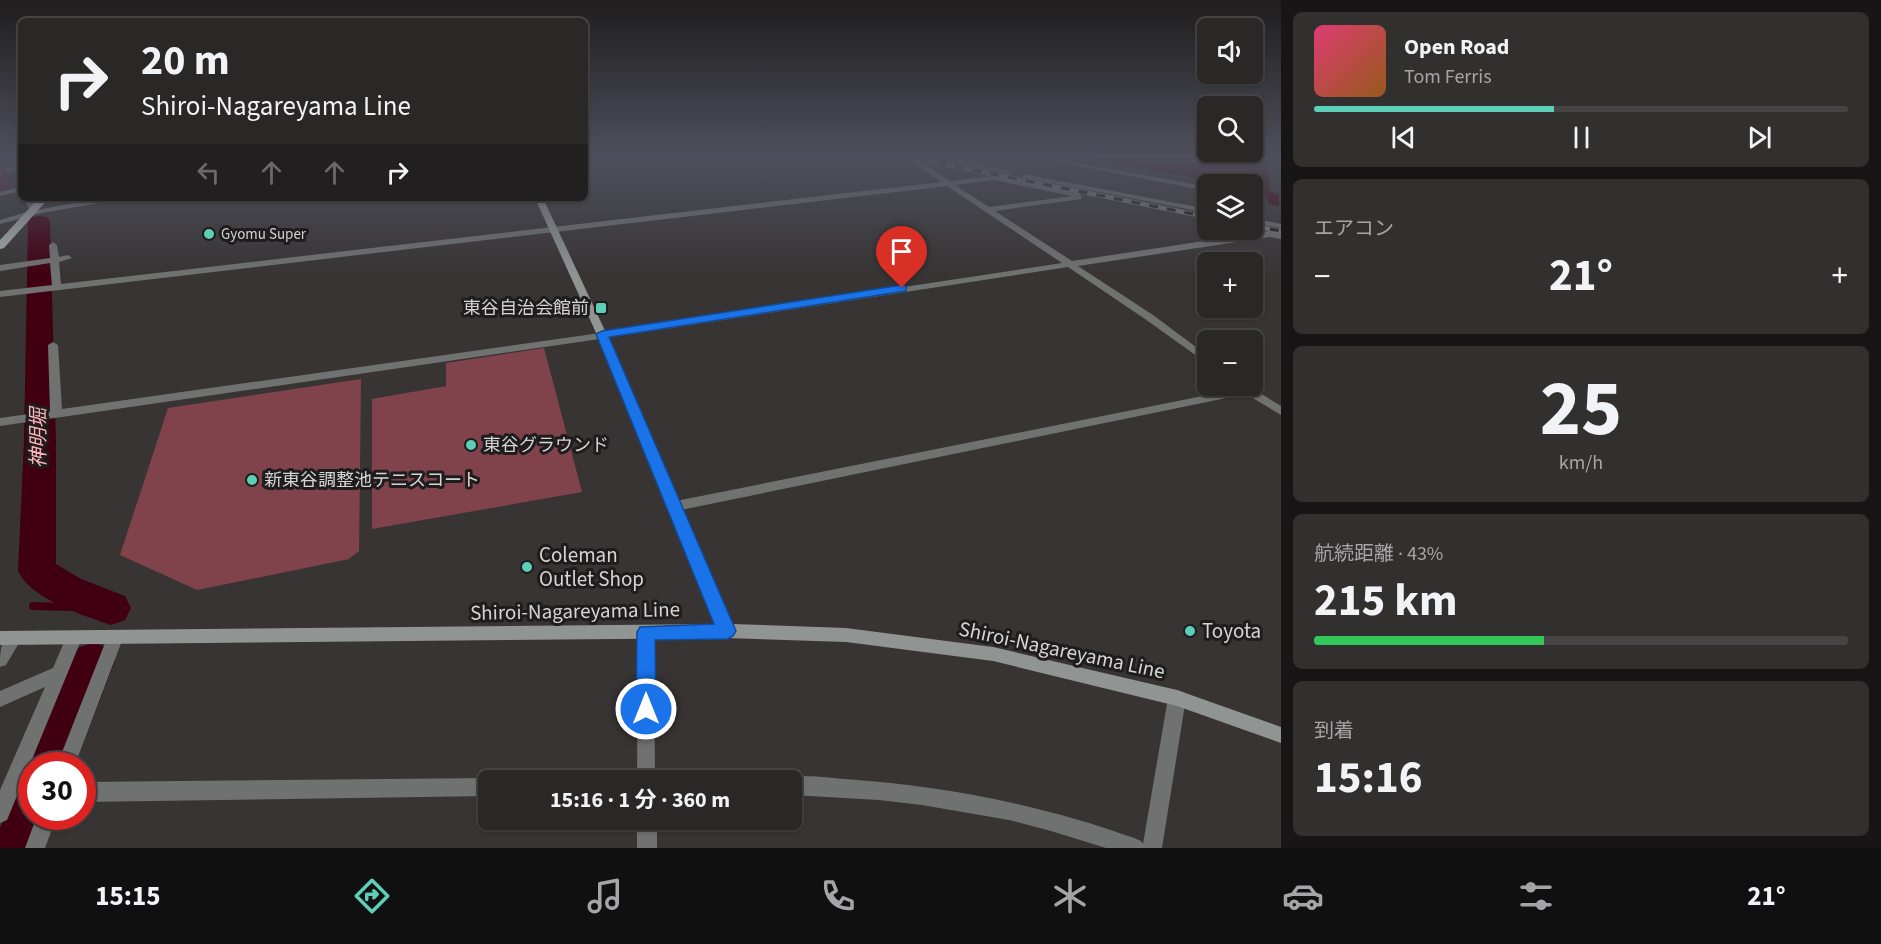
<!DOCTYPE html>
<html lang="ja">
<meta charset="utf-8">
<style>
:root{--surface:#2a2727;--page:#322f2f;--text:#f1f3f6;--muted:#a5a5a7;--line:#464444;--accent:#5dceb8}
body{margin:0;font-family:"Source Sans 3","Noto Sans JP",sans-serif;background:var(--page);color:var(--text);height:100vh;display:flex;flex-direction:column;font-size:22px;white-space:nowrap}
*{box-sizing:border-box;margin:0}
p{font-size:20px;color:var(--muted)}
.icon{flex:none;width:33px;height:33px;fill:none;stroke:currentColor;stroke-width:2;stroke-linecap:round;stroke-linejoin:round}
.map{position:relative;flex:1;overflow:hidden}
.drawer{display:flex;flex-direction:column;gap:12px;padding:12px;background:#171515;width:600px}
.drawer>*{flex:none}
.hud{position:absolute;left:18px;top:18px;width:570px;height:183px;border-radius:9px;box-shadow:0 2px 4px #0004,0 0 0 2px var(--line);background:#2a2727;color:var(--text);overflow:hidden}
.fabs{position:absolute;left:1197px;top:18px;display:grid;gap:12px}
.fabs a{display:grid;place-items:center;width:66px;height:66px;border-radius:9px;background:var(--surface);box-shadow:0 2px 4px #0004,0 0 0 2px var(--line);font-size:30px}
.speed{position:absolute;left:18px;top:752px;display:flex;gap:12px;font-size:30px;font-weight:700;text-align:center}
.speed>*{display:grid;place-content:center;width:78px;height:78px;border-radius:50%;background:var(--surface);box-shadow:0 2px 4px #0004,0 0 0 2px var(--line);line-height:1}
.speed .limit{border:9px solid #d22;background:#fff;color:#111}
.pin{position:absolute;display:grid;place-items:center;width:51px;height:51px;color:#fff;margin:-62px -26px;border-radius:50% 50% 50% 0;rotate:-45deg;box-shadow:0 0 6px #0007}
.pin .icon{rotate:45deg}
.me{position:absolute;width:66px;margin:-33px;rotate:0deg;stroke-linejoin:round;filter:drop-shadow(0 0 4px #0008)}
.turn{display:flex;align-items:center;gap:21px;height:126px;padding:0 24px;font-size:27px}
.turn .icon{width:78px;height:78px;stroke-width:2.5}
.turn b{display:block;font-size:42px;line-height:51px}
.lanes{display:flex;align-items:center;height:57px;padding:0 24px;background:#0003;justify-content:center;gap:30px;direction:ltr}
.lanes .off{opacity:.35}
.big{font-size:45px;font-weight:700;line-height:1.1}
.drawer .tile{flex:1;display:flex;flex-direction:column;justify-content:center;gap:9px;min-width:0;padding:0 21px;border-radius:9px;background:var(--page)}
.drawer .dial{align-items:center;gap:0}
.dial b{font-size:78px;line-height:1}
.song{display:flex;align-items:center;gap:18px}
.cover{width:72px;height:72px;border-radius:9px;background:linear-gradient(135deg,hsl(340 70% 55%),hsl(30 70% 35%))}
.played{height:6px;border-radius:3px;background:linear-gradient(90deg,var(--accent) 45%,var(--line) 45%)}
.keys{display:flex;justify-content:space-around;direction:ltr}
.heat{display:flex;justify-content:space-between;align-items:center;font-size:33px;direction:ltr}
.charge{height:9px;border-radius:4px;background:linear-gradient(90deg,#34c759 43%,var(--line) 0)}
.trip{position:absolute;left:478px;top:770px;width:324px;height:60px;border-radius:9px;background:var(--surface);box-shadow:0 2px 4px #0004,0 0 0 2px var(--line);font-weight:700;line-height:60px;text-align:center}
.menu{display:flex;height:96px;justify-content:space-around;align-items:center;background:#111010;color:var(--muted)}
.menu .icon{width:42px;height:42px}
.menu .selected{color:var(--accent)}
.menu b{font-size:27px;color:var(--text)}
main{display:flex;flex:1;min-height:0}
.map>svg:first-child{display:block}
</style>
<main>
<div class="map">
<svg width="1281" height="848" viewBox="0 0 1281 848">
<rect width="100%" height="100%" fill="#383434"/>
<path fill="#80434b" d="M544 348 582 492 372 529V399L446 386V363Z
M361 379 359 551 349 559 197 590 120 555 168 408Z"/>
<path fill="#410012" d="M1077 156H1267L1270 191 1279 195V206L1269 204 1267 197 1253 189 1252 184H1228Z"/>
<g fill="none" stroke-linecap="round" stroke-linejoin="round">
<path stroke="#410012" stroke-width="8" d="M33 606 111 608"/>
<path fill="#410012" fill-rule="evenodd" d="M39 216 47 217 50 222 56 440V564L81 579 125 596 131 608 125 620 111 625C81 614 33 601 18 571L24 440 28 222 31 217Z
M93 642 108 648 115 661 75 765H32V776L27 765 71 661 78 648Z
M32 790V816H57L44 848H0V828L14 797Z"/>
<path fill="#707271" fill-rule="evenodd" d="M904 156H912L950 181 994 176 1078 192 1082 197 1081 199 995 211 1072 261 1270 231 1281 233V239L1270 237 1078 266 1153 315 1208 356V364L1145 319 1068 267 586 341 0 426V418L50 411 48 345 53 342 58 345 62 409 586 335 1062 263 947 186 0 297V291L52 285 50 263 0 271V265L50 258 49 245 53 242 57 245 59 257 68 255 72 258 59 262 61 284 941 182ZM994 180 1072 196 989 207 955 185Z
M925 156H939L1013 172 1009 174Z
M1027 156H1041L1208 187V191Z
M21 166V170L0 173V169Z
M1023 174 1208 209V213L1026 178H1023Z
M21 187V191L0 196V192Z
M24 198H32L37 210 103 198H121L117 200 42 213 0 224V220L30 211Z
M1252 218 1281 224V228L1252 223Z
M1237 386H1249L1281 406V415L1246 394 676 511 671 509 669 506 671 503 676 501 1238 389Z
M646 625 652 627 654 632 655 780H637L638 632 640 627Z
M14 631 20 633 22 638 6 665 0 667C0 653 0 637 14 631Z
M74 631 80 633 82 638 7 820 0 823V790L45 687 0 707V691L53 668 68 633Z
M115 631 121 633 123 638 75 765H57L107 638 109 633Z
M1177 690 1183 692 1186 698 1162 848H1106L1051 831 1009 820 922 805 879 800 792 795V780H785C798 773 828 778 844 779 944 786 1039 804 1134 838L1141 841 1143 844 1168 698 1171 692Z
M489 778 495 780H489V796L82 802V782Z
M37 816H57L45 848H25Z
M637 819H657V848H637Z"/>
<path fill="#909493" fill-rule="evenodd" d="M535 198H543L607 335 732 624 846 628 993 647 1177 690 1281 727V743L1177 706 993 661 846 642 727 638 0 645V631L716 624 597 335Z"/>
<path fill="#a9aead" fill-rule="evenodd" d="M39 198H49L4 248 0 249V240Z"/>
<g stroke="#807d7d" stroke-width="4.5">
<path id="rail" d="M902 156 1208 217
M1252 226 1281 231"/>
</g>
<use href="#rail" stroke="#1e1c1c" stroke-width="3" stroke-dasharray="9" stroke-linecap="butt"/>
</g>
<path fill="#5e202c" d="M5 169 10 180V187L0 190V177Z"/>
<path fill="#862e3f" stroke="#5e202c" stroke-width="1.5" d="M0 167 5 169 4 176 0 177Z"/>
<linearGradient id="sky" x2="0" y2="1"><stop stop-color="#1f1d1d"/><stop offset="0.57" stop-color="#4d505c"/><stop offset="1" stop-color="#4d505c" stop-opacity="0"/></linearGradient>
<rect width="1281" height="275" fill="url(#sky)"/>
<path fill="#1a73e8" stroke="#114b97" stroke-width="1.5" d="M902 285 906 286V291L609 337 736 631 733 636 727 639 655 640 656 709 653 715 646 718 639 715 636 709 637 632 640 627 714 624 596 334 602 331Z"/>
<g fill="#5dceb8" stroke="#1e1c1c" stroke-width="2">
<circle cx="209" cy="234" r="6"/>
<rect x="595" y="302" width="12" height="12" rx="3"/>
<circle cx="471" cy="445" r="6"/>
<circle cx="252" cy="480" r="6"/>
<circle cx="527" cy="567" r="6"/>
<circle cx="1190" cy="631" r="6"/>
</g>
<g text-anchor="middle" stroke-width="6" stroke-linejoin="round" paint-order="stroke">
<g font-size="15" fill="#d6d3d4" stroke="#1e1c1c" text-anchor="start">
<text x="221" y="239">Gyomu Super</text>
</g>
<g font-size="18" fill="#d6d3d4" stroke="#1e1c1c" text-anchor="start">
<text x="589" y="314" text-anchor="end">東谷自治会館前</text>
<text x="483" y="451">東谷グラウンド</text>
<text x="264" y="486">新東谷調整池テニスコート</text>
</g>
<g font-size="20" font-style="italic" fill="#feb1b9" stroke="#1e1c1c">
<text transform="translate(38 438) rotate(-90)" y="7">神明堀</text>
</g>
<g font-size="21" fill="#d6d3d4" stroke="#1e1c1c" text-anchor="start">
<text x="539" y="562">Coleman<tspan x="539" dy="24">Outlet Shop</tspan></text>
<text x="1202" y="638">Toyota</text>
</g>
<g font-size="21" fill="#d6d3d4" stroke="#1e1c1c">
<text transform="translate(575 611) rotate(-1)" y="7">Shiroi-Nagareyama Line</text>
<text transform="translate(1062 650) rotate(12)" y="7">Shiroi-Nagareyama Line</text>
</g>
</g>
</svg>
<div class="fabs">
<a><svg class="icon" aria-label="sound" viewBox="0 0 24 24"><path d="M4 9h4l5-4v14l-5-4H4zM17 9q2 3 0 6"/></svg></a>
<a><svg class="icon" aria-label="search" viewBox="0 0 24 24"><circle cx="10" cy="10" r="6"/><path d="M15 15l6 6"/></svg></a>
<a><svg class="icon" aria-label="layers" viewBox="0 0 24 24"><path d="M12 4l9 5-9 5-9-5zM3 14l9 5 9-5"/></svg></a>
<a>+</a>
<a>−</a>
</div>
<div class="speed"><div class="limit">30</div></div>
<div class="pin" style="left:902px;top:288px;background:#d93025"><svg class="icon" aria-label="arrive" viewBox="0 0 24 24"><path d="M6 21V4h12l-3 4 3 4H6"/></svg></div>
<svg class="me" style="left:646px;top:709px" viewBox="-20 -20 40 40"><circle r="17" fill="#1a73e8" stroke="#fff" stroke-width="3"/><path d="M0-11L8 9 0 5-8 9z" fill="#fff"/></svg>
<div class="trip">15:16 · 1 分 · 360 m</div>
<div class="hud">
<div class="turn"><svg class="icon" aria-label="right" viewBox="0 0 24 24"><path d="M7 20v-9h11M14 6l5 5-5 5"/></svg><div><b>20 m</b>Shiroi-Nagareyama Line</div></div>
<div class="lanes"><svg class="icon off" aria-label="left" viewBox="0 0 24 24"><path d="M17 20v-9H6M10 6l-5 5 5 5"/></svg><svg class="icon off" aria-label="ahead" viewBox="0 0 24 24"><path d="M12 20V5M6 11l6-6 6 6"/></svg><svg class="icon off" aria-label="ahead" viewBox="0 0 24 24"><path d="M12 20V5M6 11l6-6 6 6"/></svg><svg class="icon" aria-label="right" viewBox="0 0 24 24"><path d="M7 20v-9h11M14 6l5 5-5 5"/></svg></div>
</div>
</div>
<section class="drawer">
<div class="tile">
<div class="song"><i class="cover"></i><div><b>Open Road</b><p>Tom Ferris</p></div></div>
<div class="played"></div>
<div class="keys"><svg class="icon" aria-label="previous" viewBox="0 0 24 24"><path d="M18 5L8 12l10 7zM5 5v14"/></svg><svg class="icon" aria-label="pause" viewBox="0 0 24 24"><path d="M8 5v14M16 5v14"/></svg><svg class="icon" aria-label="next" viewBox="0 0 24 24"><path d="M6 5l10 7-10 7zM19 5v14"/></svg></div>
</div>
<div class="tile"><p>エアコン</p>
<div class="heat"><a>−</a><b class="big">21°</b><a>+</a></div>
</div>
<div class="tile dial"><b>25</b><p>km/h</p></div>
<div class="tile"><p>航続距離 · 43%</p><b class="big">215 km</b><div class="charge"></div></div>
<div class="tile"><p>到着</p><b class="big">15:16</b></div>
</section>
</main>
<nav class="menu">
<b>15:15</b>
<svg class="icon selected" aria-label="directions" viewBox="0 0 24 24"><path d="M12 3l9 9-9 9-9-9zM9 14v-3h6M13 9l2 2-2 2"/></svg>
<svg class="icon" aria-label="music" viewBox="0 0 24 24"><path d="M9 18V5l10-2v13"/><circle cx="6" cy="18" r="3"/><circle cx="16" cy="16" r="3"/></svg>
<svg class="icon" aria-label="phone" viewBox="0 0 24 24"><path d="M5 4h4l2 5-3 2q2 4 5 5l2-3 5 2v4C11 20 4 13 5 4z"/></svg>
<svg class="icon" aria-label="climate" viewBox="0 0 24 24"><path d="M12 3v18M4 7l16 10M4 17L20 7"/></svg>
<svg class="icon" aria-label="car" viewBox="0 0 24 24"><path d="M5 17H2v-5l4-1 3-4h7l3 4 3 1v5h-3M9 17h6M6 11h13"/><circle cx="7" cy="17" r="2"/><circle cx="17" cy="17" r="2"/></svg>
<svg class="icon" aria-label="filters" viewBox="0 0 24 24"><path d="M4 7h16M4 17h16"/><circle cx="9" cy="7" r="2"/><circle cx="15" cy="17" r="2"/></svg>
<b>21°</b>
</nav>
